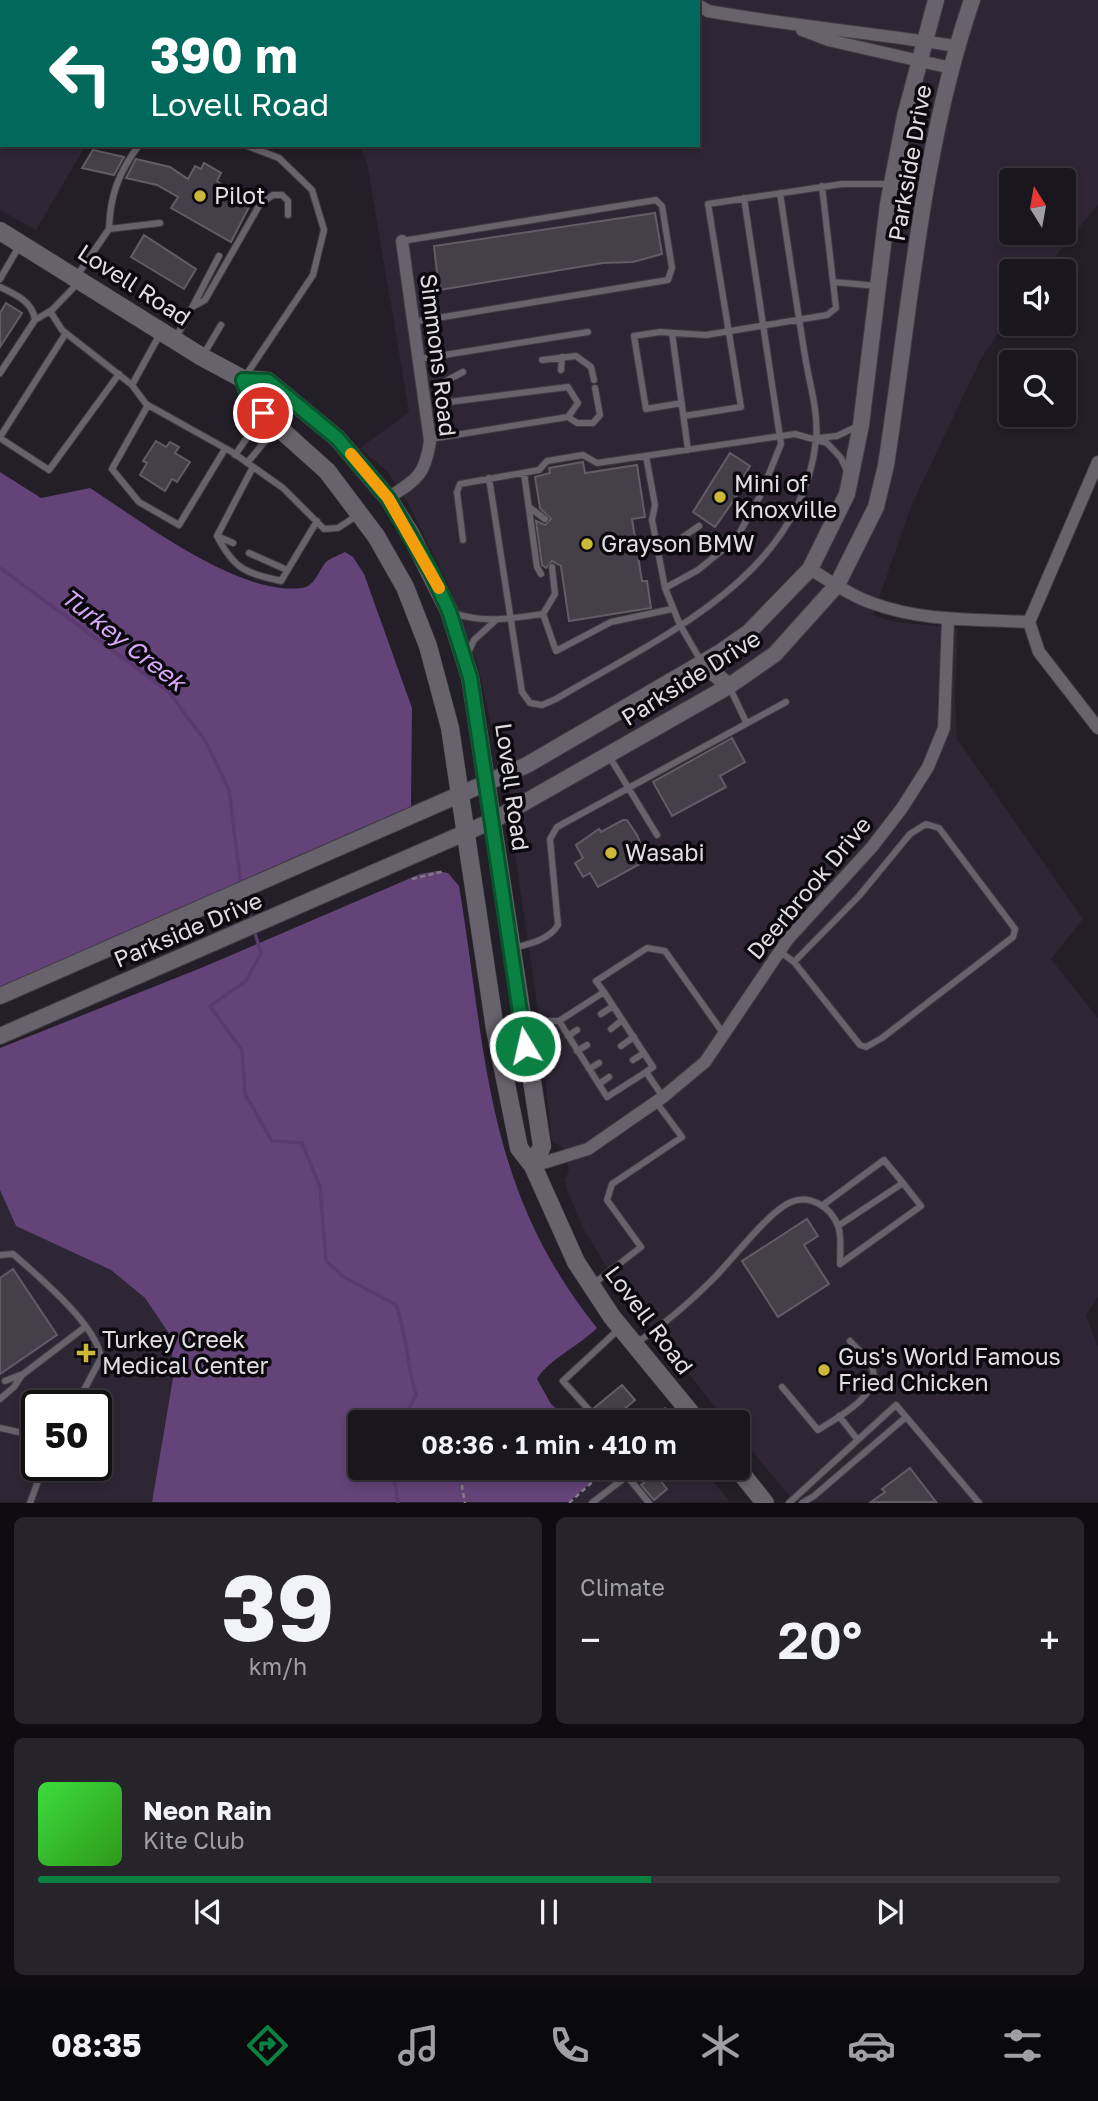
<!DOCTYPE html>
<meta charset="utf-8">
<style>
:root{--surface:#1a161d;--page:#27232a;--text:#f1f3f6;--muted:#9f9fa4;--line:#38353b;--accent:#0b8043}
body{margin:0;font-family:"Golos Text",sans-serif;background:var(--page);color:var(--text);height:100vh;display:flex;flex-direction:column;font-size:26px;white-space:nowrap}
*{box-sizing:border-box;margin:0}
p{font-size:23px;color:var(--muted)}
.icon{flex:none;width:38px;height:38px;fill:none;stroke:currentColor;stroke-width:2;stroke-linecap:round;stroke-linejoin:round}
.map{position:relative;height:1503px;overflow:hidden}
.panel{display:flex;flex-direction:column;gap:14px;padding:14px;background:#0e0c10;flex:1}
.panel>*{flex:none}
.top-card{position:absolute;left:0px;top:0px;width:700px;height:147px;box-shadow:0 4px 10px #0003,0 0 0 2px var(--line);background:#00695c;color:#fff;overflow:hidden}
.needle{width:46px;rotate:349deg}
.fabs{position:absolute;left:999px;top:168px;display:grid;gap:14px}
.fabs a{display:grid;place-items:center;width:77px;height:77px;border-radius:7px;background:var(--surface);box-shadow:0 4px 10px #0003,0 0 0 2px var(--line);font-size:35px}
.speed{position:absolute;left:21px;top:1390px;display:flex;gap:14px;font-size:35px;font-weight:700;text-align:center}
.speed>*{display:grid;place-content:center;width:91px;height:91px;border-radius:50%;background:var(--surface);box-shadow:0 4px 10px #0003,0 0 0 2px var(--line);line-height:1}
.speed .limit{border:4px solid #111;border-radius:10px;background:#fff;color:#111}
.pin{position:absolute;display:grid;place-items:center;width:60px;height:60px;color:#fff;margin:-30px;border:4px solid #fff;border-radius:50%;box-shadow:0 2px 7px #0007}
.me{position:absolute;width:77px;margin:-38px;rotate:351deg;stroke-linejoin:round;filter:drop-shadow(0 0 5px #0008)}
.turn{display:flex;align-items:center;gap:24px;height:147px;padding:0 35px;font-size:32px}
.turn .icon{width:91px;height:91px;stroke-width:2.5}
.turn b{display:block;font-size:49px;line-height:60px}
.big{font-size:52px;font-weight:600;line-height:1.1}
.panel .widget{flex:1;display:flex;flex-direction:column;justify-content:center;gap:10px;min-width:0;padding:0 24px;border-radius:10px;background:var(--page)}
.panel .dial{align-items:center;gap:0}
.dial b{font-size:91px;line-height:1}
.song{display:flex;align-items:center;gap:21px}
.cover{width:84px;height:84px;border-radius:10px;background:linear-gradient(135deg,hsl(120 70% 55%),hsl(110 70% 35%))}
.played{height:7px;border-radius:4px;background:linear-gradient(90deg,var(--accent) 60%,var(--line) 60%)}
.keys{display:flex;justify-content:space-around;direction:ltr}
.heat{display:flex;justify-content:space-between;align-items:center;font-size:38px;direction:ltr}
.panel .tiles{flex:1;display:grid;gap:14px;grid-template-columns:1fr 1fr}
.widget:last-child{grid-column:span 2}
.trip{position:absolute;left:348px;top:1410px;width:402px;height:70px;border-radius:7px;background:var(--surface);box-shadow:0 4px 10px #0003,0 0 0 2px var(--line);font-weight:600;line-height:70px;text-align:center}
.tabs{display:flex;height:112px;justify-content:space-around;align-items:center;background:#0a090c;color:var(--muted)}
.tabs .icon{width:49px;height:49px}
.tabs .selected{color:var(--accent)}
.tabs b{font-size:32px;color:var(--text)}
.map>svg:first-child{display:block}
</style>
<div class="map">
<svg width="1098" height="1503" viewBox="0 0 1098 1503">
<rect width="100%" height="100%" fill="#231e27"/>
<path fill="#2e2634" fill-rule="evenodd" d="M0 0H1098V205L1043 271H1012L1011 314 981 359 912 504 873 615 895 622 958 628 955 698 957 739 1083 919 1051 959 1098 1018V1297L1086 1315 1098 1347V1502H794L739 1435 738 1423H728L618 1286 583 1228 567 1190 564 1180 569 1171 564 1148 553 1142 551 1136 541 1030 513 841 520 827 502 765 503 747 492 729 478 666 445 578 409 505 388 472 360 448 409 412 367 163 359 145H698V2H2V145H86L36 230 0 210ZM1012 180H1064V233H1012Z
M0 1190 16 1226 111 1270 145 1298 170 1335 174 1372 152 1502H0ZM37 1405H96V1465H37Z
M608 1468H703L730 1502 569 1503Z"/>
<path fill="#634378" d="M0 472 41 498 90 488C141 521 239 596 301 588 315 587 318 571 326 562 331 558 339 555 345 552L353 557 364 574 412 708 411 808 0 989Z
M437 871 448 873 459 886C487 1054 484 1187 597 1328 579 1346 548 1360 537 1379L551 1404 573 1423H360V1468H608L569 1502H152L174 1372 170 1335 145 1298 111 1270 16 1226 0 1190V1048L201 968 420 874Z"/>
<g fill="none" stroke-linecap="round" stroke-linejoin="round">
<path stroke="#5b3a6f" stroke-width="3.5" d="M0 568 168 691 206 742 229 790 241 886
M243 893 252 922
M254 930 261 953 246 981 210 1006 242 1050 245 1094 272 1141 302 1143 320 1187 326 1261 344 1277 396 1305C407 1335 407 1365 416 1395L401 1423
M393 1468 398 1503"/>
</g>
<path fill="#443f48" stroke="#625c66" stroke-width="2" d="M93 150 124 157 114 175 82 168Z
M136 159 170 167 188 179 195 166 201 169 204 163 221 173 217 181 250 205 231 242 171 208 178 197 157 185 126 178Z
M655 213 662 254 633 262 603 263 439 290 434 246Z
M144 235 196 269 184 289 131 257Z
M6 303 22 313 0 347V313Z
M156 441 166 447 170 442 179 447 175 453 190 462 177 482 172 479 165 491 140 475 147 463 143 461Z
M730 453 750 466 741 481 745 484 715 527 693 512Z
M583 462 585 473 637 465 645 517 632 519 642 581H647L651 608 569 621 561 566 552 561 546 568 542 565 536 521 545 525 551 519 540 508 535 477 550 473 549 468Z
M732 738 745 762 720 776 726 787 672 816 653 782Z
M623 820H627L637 835 647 860 598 887 590 873 583 877 575 863 583 858 576 845 599 829 601 832Z
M807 1219 818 1236 804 1245 829 1284 778 1317 742 1261Z
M13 1269 57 1335 0 1374V1278Z
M622 1385 635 1400 608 1423H592L586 1415H592L594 1408Z
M910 1468 936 1502H871L885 1492 882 1489Z
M655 1474 667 1489 654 1500 641 1485Z"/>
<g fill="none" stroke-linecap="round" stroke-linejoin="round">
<g stroke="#3f3b42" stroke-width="8">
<path id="service" d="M452 0 453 2
M479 2 482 0
M0 17 2 18
M0 62H2
M0 87 2 84
M245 145 279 158 312 190 324 230 313 275 246 375
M109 229C110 195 119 172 139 145
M402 241 656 200 662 206 672 268 668 280 413 322
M76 277 109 229 160 223
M0 279 20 245
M834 282 877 286
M0 287C15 294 33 302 35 320
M196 305 205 300 260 204 273 195H282L288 201V215
M50 311 62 330 132 385 146 404 232 452 283 488 324 529 338 528 358 515
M672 333 688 450
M175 339C191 311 204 284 219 256
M202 357 221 325
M419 359 588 332
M542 360 576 356 591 367 594 380
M561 370 562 357
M463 372 444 382V398L449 402 568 387 578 403 568 417
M0 373 35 320 52 310 78 283
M132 385 160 334
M682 403 646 409 634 336 660 332 706 335 827 315 836 308 822 186
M148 405 112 469 139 502 179 525 225 449
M684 416 741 407 708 204 842 184H890
M0 437 66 333
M0 438 49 470 119 374
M819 438 837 436 858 426
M430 439 568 417 577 423H593L600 415 595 388
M235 455 263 415
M646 456 655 505 652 520 665 588 680 625 701 661
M247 463 277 427
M253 467 217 536C234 569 245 573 281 581L317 521
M524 473 537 567 541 574
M489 478 522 692 530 703 542 705 556 699C660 637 802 577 816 440 819 413 809 382 805 356 796 301 788 247 780 193
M529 507 545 519
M217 536 233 543
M463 540 457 492 460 484 539 470 547 461 583 455 597 463 795 434 827 443 841 458 847 471
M657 548 674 543 699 526
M249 553 287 570
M665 588 698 570 736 539 760 496 781 444 744 198
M454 613C484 624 513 618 543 614
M543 614 556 651 611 622 672 609
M543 614 555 594 552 567
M468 653 474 640 496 620
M729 686 746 722
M609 756 657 835
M513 948C529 944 549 940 558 925L550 839 557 827 786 702
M779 951 794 962 860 1045 866 1047 882 1038 1013 937 1015 929 939 828 926 824 910 834 859 896 794 962
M604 992 653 1067 646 1072
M601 1014 613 1006
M525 1021H559L604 992 596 981 647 948 665 951 723 1033
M559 1021 607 1097 646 1072 663 1097
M611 1029 622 1020
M568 1036 577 1030
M621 1046 634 1037
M577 1051 587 1045
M633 1060 644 1053
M589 1069 599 1063
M599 1084 609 1077
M823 1205 884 1160 903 1183 838 1226
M0 1255 13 1254C38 1276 97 1325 101 1358L76 1405
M592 1285 641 1247 607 1200 612 1184 682 1137 656 1102
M636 1343C664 1325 691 1301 714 1278 733 1259 769 1211 791 1202 810 1194 831 1207 838 1226 842 1236 840 1253 840 1264L921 1206 903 1183
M5 1381 20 1375
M782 1387 818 1430C836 1418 883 1395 872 1367 869 1358 856 1348 850 1341
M0 1399 14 1387 22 1375 85 1327
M589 1410 563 1381 619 1329
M839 1416 857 1439
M0 1428 37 1436
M30 1503 44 1465
M592 1503 627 1476 649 1503
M789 1503 896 1405 979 1503
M802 1503 814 1496 906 1417"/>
</g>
<g stroke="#3f3b42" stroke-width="14">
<path id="minor" d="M698 5 708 11C791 26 874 33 956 46
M802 30 828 40 951 68
M1098 462 1029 622 1039 652 1098 728
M388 498C416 480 425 476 430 441L402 241
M810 569C830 581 851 596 872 603 923 622 976 619 1029 622
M533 1166 588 1149 663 1097 705 1062 788 939 872 847 902 808 928 767 944 728 948 619"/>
</g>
<g stroke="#3f3b42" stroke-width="18">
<path id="tertiary" d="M702 663 729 686
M0 996 527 765 719 653 749 632 810 569 847 494 861 425 888 204 905 116 936 0
M0 1036 492 821 729 686 775 654 837 585 876 507 886 465C910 310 921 149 972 0"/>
</g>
<g stroke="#3f3b42" stroke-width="19">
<path id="secondary" d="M0 231 202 357 243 379 268 381 337 438 388 498 410 533 449 611 470 677 542 1146 533 1166
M243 379 251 403 327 471 376 536 405 587 428 646 450 728 495 1029 519 1148 533 1166 576 1262 612 1317 699 1423
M737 1468 765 1503"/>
</g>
<path stroke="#817d84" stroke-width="2.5" stroke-dasharray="5 3.5" stroke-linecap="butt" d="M412 879 445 871
M651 1423 666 1408
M465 1468 462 1487 465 1503
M569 1503 608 1468"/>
<use href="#service" stroke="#67626b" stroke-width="6"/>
<use href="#minor" stroke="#67626b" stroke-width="12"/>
<use href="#tertiary" stroke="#67626b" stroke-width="16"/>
<use href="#secondary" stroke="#67626b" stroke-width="18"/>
</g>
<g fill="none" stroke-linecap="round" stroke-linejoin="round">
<g stroke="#07532c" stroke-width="18">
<path id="route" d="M263 413 251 403 243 380 268 381 337 438 388 498 431 572 449 611 470 677 525 1046"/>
</g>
<use href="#route" stroke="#0b8043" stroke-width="12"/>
<path stroke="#f59e0b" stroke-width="12" d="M351 454 388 498 439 588"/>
</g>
<g fill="#ccb939" stroke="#0b090d" stroke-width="2.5">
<circle cx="200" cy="196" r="7"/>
<circle cx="720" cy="497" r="7"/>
<circle cx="587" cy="544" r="7"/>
<circle cx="611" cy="853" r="7"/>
<path d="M82.5 1342.5h7v7h7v7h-7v7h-7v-7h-7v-7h7z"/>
<circle cx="824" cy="1370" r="7"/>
</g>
<g text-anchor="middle" stroke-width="7" stroke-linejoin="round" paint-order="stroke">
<g font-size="23" fill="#e1dee3" stroke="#0b090d">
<text transform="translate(910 163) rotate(-80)" y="8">Parkside Drive</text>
<text transform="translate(134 285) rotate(33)" y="8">Lovell Road</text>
<text transform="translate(438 355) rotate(83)" y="8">Simmons Road</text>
<text transform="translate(691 678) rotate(-32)" y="8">Parkside Drive</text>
<text transform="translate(512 787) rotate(82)" y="8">Lovell Road</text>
<text transform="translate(809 888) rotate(-50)" y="8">Deerbrook Drive</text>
<text transform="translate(188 930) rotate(-23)" y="8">Parkside Drive</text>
<text transform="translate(649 1320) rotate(53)" y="8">Lovell Road</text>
</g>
<g font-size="23" fill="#e1dee3" stroke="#0b090d" text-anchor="start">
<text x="214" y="204">Pilot</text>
<text x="734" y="492">Mini of<tspan x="734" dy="26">Knoxville</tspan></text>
<text x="601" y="552">Grayson BMW</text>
<text x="625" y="861">Wasabi</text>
<text x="102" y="1348">Turkey Creek<tspan x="102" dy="26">Medical Center</tspan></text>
<text x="838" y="1365">Gus's World Famous<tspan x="838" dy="26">Fried Chicken</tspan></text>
</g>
<g font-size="24" font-style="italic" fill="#d8a8f9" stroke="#0b090d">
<text transform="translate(123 640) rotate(38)" y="8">Turkey Creek</text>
</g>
</g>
</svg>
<div class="fabs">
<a><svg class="needle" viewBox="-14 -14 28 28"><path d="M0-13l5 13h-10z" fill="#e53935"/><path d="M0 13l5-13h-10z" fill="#9f9fa4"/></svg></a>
<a><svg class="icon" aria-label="sound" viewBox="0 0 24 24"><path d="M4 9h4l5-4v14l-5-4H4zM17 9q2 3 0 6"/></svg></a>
<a><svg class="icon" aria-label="search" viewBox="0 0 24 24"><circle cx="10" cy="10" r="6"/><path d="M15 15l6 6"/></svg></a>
</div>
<div class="speed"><div class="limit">50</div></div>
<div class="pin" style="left:263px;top:413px;background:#d93025"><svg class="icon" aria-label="arrive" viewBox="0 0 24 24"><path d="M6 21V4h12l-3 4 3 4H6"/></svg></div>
<svg class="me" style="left:525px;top:1046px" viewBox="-20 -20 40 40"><circle r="17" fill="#0b8043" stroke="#fff" stroke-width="3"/><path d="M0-11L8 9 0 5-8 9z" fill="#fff"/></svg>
<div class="trip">08:36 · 1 min · 410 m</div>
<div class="top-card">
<div class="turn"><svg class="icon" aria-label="left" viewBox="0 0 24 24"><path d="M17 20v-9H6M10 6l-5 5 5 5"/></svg><div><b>390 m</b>Lovell Road</div></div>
</div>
</div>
<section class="panel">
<div class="tiles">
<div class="widget dial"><b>39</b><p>km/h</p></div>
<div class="widget"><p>Climate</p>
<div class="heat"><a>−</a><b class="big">20°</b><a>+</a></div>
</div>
<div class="widget">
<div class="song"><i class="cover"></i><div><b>Neon Rain</b><p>Kite Club</p></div></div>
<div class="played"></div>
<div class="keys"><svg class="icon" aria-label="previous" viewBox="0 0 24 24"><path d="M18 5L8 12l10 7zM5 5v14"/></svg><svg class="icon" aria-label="pause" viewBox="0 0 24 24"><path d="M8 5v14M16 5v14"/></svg><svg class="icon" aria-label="next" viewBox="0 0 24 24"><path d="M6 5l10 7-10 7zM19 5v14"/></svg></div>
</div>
</div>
</section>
<nav class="tabs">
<b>08:35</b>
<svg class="icon selected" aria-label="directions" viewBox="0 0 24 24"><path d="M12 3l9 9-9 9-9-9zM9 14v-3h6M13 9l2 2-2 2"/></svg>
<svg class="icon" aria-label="music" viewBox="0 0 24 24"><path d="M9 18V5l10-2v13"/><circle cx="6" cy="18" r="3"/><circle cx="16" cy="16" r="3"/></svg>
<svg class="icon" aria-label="phone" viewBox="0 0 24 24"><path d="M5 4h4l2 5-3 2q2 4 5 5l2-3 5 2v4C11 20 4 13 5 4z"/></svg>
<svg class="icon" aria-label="climate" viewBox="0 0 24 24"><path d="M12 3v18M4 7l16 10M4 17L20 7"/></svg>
<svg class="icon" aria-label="car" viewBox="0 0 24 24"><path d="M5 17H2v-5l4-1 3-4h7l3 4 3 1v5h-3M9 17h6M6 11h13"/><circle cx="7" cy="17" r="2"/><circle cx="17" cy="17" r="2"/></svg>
<svg class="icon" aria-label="filters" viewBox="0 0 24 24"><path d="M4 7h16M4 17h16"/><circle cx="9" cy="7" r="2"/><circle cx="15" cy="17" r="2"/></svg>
</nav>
